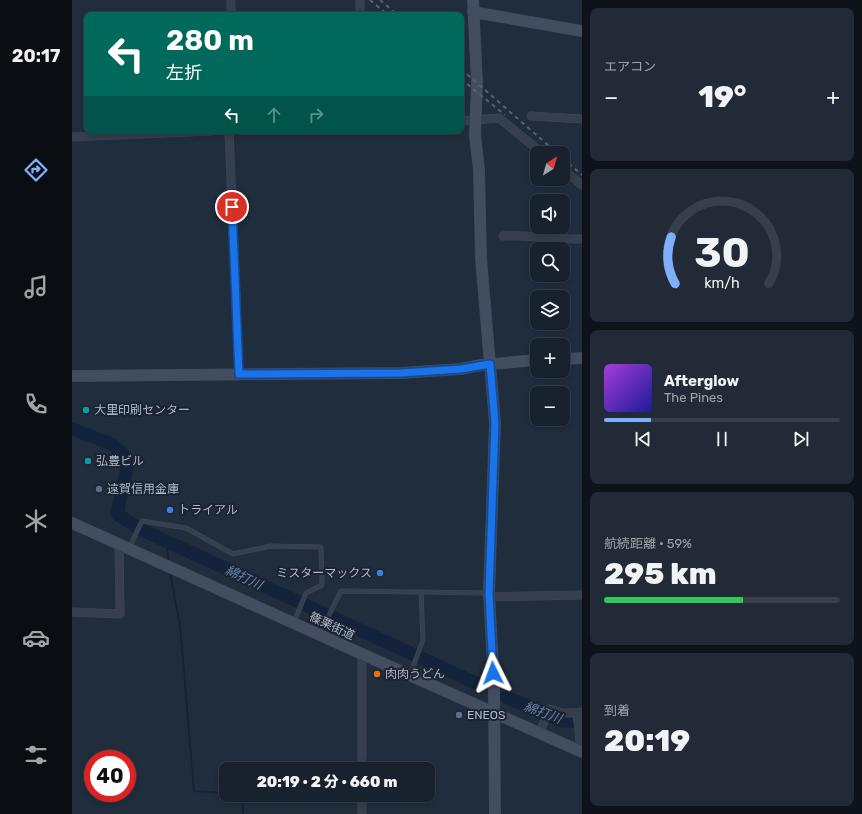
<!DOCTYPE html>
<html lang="ja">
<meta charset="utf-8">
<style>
:root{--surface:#18222e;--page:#212a36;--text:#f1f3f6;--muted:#9fa4aa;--line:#363f4a;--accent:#7eafff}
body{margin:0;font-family:Rubik,"Noto Sans JP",sans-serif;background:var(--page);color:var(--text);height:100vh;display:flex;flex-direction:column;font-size:15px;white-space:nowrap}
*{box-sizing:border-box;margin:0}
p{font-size:13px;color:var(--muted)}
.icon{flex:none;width:22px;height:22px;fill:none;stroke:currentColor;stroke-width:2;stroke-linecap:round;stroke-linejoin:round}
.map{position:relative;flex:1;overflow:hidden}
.drawer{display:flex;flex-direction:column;gap:8px;padding:8px;background:#0d1319;width:280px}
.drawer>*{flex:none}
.guide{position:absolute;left:12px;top:12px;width:380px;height:122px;border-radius:8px;box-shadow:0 2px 6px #0003,0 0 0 1px var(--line);background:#00695c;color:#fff;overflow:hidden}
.needle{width:26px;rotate:37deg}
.fabs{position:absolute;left:458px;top:146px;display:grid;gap:8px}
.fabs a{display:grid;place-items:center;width:40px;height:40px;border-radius:8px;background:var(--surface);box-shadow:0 2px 6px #0003,0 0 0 1px var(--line);font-size:20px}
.speed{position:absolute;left:12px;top:750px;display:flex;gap:8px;font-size:20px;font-weight:700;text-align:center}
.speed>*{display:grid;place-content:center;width:52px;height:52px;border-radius:50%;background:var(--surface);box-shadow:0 2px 6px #0003,0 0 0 1px var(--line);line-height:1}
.speed .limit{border:6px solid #d22;background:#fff;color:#111}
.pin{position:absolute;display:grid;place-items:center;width:34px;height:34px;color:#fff;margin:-17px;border:2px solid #fff;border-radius:50%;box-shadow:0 1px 4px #0007}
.me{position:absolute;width:44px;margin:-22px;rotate:357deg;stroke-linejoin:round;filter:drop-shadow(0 0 3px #0008)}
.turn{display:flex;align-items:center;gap:14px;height:84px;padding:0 16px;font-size:18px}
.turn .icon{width:52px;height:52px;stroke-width:2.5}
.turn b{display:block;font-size:28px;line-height:34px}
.lanes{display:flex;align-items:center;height:38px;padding:0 16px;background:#0003;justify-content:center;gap:20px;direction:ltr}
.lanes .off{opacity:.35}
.big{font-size:30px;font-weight:800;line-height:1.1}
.drawer .card{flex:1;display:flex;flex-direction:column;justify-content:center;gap:6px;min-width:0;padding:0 14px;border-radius:8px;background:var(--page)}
.drawer .dial{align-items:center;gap:0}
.dial svg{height:104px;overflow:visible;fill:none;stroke:var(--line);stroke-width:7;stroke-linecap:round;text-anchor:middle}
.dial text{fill:var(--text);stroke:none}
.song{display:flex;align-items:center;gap:12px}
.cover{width:48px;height:48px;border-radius:6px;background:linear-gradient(135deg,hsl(280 70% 55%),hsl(240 70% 35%))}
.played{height:4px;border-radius:2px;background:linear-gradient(90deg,var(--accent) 20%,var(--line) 20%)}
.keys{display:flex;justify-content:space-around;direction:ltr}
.heat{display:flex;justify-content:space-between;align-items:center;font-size:22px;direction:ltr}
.charge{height:6px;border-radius:3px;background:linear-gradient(90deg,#34c759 59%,var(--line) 0)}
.trip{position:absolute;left:147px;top:762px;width:216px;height:40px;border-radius:8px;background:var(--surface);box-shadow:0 2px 6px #0003,0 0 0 1px var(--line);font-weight:800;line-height:40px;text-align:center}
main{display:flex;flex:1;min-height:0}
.tabs{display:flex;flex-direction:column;width:72px;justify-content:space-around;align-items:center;background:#0a0e12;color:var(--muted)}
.tabs .icon{width:28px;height:28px}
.tabs .current{color:var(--accent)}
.tabs b{font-size:18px;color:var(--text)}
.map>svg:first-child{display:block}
</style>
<main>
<nav class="tabs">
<b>20:17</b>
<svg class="icon current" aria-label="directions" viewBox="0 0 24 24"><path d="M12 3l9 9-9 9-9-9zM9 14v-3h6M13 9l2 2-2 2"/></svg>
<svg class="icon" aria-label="music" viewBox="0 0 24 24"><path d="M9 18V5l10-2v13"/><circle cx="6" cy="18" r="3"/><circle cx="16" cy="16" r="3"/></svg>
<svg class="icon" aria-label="phone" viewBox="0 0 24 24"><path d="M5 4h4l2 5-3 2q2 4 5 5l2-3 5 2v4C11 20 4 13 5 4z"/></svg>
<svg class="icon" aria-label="climate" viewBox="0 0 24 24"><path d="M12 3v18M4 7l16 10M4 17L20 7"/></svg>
<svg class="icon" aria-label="car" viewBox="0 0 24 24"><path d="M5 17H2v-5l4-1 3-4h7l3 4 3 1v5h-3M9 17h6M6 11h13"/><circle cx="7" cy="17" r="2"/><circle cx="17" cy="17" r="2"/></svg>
<svg class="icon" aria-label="filters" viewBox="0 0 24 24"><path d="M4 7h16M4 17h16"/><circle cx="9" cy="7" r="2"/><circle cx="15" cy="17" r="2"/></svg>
</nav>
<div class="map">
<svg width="510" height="814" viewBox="0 0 510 814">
<rect width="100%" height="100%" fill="#202d3d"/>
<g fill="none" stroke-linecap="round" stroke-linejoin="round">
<path stroke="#13233b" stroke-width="2" d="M94 541 97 562
M98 572 108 626 122 791 154 793
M170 795 171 814"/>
<path stroke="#13233b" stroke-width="13" d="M0 429 40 444 51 454 55 467 45 514 68 529 94 541 408 685
M434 697 490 721H500L510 718"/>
<g stroke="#3e4856" stroke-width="5">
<path id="lane" d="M57 548 70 521 114 528 161 554 199 546 249 547 250 585 234 593 222 622
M247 635 269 591 415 593
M338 675 351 640 349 592"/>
</g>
<g stroke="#3e4856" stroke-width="9">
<path id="street" d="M159 0V15
M288 15V2
M459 116 510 119
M389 121 427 118 470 153
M157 131 167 374
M0 137 140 131
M491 170 510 185
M431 236C457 234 483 240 510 239
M417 597 510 595
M0 612 48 614 47 544
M468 732 477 709 491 713H505
M509 751 505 713 510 712
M290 769V654
M290 814V795"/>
</g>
<g stroke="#3e4856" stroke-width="12">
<path id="secondary" d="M401 0 405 83 403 135 407 170 409 259 423 423 417 593 422 686 423 814
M401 12 510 31
M491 359 510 358
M0 376 329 373 389 369 409 365 465 360
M0 523 290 654 510 752"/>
</g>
<use href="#lane" stroke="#353f4d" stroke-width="4"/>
<use href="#street" stroke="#353f4d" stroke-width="8"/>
<use href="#secondary" stroke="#424d60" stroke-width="11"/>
<path stroke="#566274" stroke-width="2" stroke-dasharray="4 4" stroke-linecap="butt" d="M298 0 316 15
M308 0 326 15
M389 69 485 153
M389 79 433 115
M491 158 510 175"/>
</g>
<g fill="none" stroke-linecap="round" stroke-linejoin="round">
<g stroke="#114b97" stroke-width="10">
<path id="route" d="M160 207 167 374 329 373 389 369 418 364 423 423 417 593 421 673"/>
</g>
<use href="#route" stroke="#1a73e8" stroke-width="7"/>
</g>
<g fill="#0f9aa8" stroke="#1a2432" stroke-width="1.5">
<circle cx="14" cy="410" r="4"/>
<circle cx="16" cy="461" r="4"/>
</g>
<g fill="#5c6f8a" stroke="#1a2432" stroke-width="1.5">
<circle cx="27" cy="489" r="4"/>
<circle cx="387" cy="715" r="4"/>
</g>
<g fill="#3f7fe0" stroke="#1a2432" stroke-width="1.5">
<circle cx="98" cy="510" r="4"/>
<circle cx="308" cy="573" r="4"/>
</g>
<circle fill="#e8710a" stroke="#1a2432" stroke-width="1.5" cx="305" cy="674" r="4"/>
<g text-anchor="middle" stroke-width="4" stroke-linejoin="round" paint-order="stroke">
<g font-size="12" fill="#b0b9c9" stroke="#1a2432" text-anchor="start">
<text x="22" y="414">大里印刷センター</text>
<text x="24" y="465">弘豊ビル</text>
<text x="35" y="493">遠賀信用金庫</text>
<text x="106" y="514">トライアル</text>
<text x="300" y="577" text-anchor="end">ミスターマックス</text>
<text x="313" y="678">肉肉うどん</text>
<text x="395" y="719">ENEOS</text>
</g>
<g font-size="12" fill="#b0b9c9" stroke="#1a2432">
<text transform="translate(260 626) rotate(25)" y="4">篠栗街道</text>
</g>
<g font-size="13" font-style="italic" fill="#6683ab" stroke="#1a2432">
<text transform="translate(172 577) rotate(25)" y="5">綿打川</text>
<text transform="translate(471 712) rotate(20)" y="5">綿打川</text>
</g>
</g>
</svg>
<div class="fabs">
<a><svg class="needle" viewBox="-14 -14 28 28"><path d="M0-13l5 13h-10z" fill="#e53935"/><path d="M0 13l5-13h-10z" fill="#9fa4aa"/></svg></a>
<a><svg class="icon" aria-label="sound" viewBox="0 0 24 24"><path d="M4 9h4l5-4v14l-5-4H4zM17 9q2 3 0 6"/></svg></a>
<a><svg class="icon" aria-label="search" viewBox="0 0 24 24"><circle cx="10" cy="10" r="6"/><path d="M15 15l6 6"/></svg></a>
<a><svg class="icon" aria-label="layers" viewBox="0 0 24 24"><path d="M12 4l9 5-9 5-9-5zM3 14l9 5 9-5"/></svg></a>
<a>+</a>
<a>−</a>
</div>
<div class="speed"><div class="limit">40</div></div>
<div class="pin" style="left:160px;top:207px;background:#d93025"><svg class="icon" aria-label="arrive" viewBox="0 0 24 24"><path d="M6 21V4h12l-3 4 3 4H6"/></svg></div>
<svg class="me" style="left:421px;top:673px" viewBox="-20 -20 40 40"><path d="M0-17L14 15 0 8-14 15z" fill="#1a73e8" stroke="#fff" stroke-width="4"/></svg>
<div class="trip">20:19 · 2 分 · 660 m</div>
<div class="guide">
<div class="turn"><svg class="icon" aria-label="left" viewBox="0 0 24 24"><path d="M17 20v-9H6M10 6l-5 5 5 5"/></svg><div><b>280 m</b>左折</div></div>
<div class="lanes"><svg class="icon" aria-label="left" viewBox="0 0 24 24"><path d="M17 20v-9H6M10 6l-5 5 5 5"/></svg><svg class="icon off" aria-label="ahead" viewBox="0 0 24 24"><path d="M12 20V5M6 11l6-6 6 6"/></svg><svg class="icon off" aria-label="right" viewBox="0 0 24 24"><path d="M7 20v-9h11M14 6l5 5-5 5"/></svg></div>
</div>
</div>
<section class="drawer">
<div class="card"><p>エアコン</p>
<div class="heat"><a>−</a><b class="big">19°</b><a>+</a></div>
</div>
<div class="card dial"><svg viewBox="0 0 100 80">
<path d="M14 69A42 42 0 1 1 86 69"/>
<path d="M14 69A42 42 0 0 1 11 33" stroke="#7eafff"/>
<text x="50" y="56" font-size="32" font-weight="700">30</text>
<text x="50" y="72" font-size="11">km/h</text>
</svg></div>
<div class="card">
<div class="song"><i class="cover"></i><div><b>Afterglow</b><p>The Pines</p></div></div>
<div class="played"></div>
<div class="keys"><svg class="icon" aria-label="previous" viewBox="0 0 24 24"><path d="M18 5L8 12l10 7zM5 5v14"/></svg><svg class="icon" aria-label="pause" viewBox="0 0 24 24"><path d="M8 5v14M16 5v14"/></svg><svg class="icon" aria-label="next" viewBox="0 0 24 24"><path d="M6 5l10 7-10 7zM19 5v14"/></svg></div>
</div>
<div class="card"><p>航続距離 · 59%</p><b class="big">295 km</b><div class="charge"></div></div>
<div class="card"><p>到着</p><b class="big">20:19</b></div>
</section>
</main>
